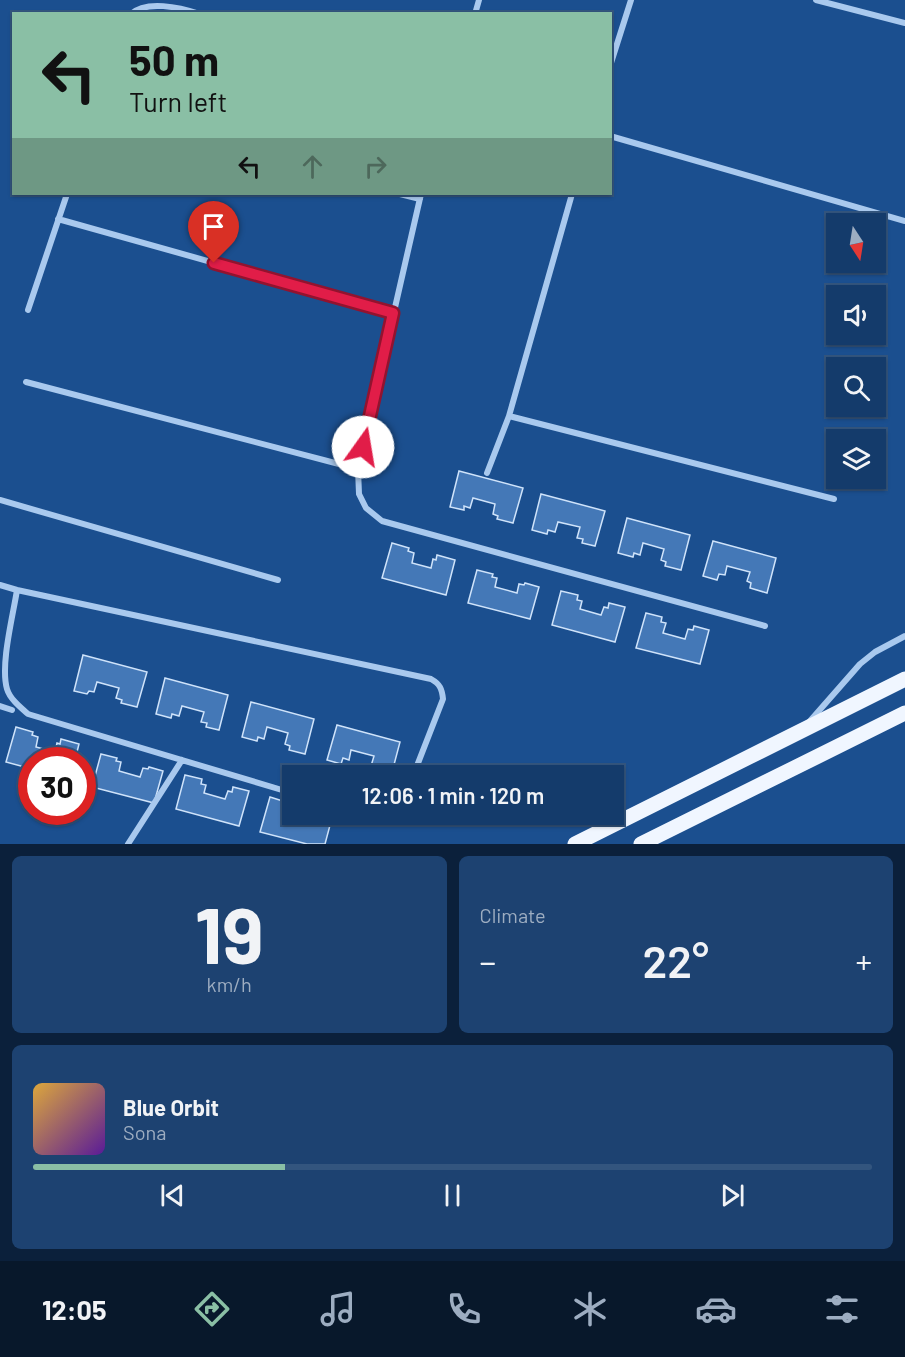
<!DOCTYPE html>
<meta charset="utf-8">
<style>
:root{--surface:#143b6b;--page:#1d4271;--text:#f1f3f6;--muted:#9dadc1;--line:#33557e;--accent:#8abfa5}
body{margin:0;font-family:Barlow,sans-serif;background:var(--page);color:var(--text);height:100vh;display:flex;flex-direction:column;font-size:22px;white-space:nowrap}
*{box-sizing:border-box;margin:0}
p{font-size:20px;color:var(--muted)}
.icon{flex:none;width:33px;height:33px;fill:none;stroke:currentColor;stroke-width:2;stroke-linecap:round;stroke-linejoin:round}
.map{position:relative;height:844px;overflow:hidden}
.panel{display:flex;flex-direction:column;gap:12px;padding:12px;background:#0b203b;flex:1}
.panel>*{flex:none}
.banner{position:absolute;left:12px;top:12px;width:600px;height:183px;border-radius:0px;box-shadow:0 2px 4px #0004,0 0 0 2px var(--line);background:#8abfa5;color:#111;overflow:hidden}
.needle{width:39px;rotate:168deg}
.fabs{position:absolute;left:826px;top:213px;display:grid;gap:12px}
.fabs a{display:grid;place-items:center;width:60px;height:60px;border-radius:0px;background:var(--surface);box-shadow:0 2px 4px #0004,0 0 0 2px var(--line);font-size:30px}
.speed{position:absolute;left:18px;top:747px;display:flex;gap:12px;font-size:30px;font-weight:700;text-align:center}
.speed>*{display:grid;place-content:center;width:78px;height:78px;border-radius:50%;background:var(--surface);box-shadow:0 2px 4px #0004,0 0 0 2px var(--line);line-height:1}
.speed .limit{border:9px solid #d22;background:#fff;color:#111}
.pin{position:absolute;display:grid;place-items:center;width:51px;height:51px;color:#fff;margin:-62px -26px;border-radius:50% 50% 50% 0;rotate:-45deg;box-shadow:0 0 6px #0007}
.pin .icon{rotate:45deg}
.me{position:absolute;width:66px;margin:-33px;rotate:13deg;stroke-linejoin:round;filter:drop-shadow(0 0 4px #0008)}
.turn{display:flex;align-items:center;gap:21px;height:126px;padding:0 18px;font-size:27px}
.turn .icon{width:78px;height:78px;stroke-width:2.5}
.turn b{display:block;font-size:42px;line-height:51px}
.lanes{display:flex;align-items:center;height:57px;padding:0 18px;background:#0003;justify-content:center;gap:30px;direction:ltr}
.lanes .off{opacity:.35}
.big{font-size:45px;font-weight:600;line-height:1.1}
.panel .tile{flex:1;display:flex;flex-direction:column;justify-content:center;gap:9px;min-width:0;padding:0 21px;border-radius:9px;background:var(--page)}
.panel .dial{align-items:center;gap:0}
.dial b{font-size:78px;line-height:1}
.song{display:flex;align-items:center;gap:18px}
.cover{width:72px;height:72px;border-radius:9px;background:linear-gradient(135deg,hsl(40 70% 55%),hsl(270 70% 35%))}
.played{height:6px;border-radius:3px;background:linear-gradient(90deg,var(--accent) 30%,var(--line) 30%)}
.keys{display:flex;justify-content:space-around;direction:ltr}
.heat{display:flex;justify-content:space-between;align-items:center;font-size:33px;direction:ltr}
.panel .tiles{flex:1;display:grid;gap:12px;grid-template-columns:1fr 1fr}
.tile:last-child{grid-column:span 2}
.trip{position:absolute;left:282px;top:765px;width:342px;height:60px;border-radius:0px;background:var(--surface);box-shadow:0 2px 4px #0004,0 0 0 2px var(--line);font-weight:600;line-height:60px;text-align:center}
.menu{display:flex;height:96px;justify-content:space-around;align-items:center;background:#08182b;color:var(--muted)}
.menu .icon{width:42px;height:42px}
.menu .on{color:var(--accent)}
.menu b{font-size:27px;color:var(--text)}
.map>svg:first-child{display:block}
</style>
<div class="map">
<svg width="905" height="844" viewBox="0 0 905 844">
<rect width="100%" height="100%" fill="#1b4f8f"/>
<path fill="#4478b7" stroke="#cfe3fa" stroke-width="1.5" d="M459 471 523 488 513 523 497 519 498 516 493 514 495 504 473 498 470 508 464 506V510L450 507Z
M541 494 605 511 595 546 582 543 583 539 577 538 580 527 558 522 555 532 548 530 547 534 532 530Z
M627 518 690 535 681 570 665 566 666 562 661 560 664 549 643 543 640 555 634 553 633 557 618 553Z
M713 541 776 558 767 593 750 588 751 583 747 581 750 572 727 566 725 575 719 574 717 580 703 576Z
M392 543 409 548 408 551 414 553 412 563 431 568 433 559 436 560 437 555 455 560 446 595 382 578Z
M477 570 493 574 492 577 497 578 495 587 517 593 519 584 524 585 525 583 539 587 530 619 468 603Z
M561 591 578 595 577 600 582 601 580 609 601 615 604 607 608 608 609 603 625 607 615 642 552 625Z
M646 613 662 617 661 622 666 623 663 633 685 639 688 629 693 630 694 626 709 630 700 664 636 648Z
M83 655 147 672 137 707 121 703 122 700 116 698 119 688 97 682 94 692 89 691 87 694 74 691Z
M165 678 228 695 219 730 206 727 207 723 201 722 204 712 182 706 179 716 172 714 171 718 156 714Z
M251 702 314 719 305 754 289 750 290 746 285 744 288 733 267 727 264 739 258 737 257 741 242 737Z
M337 725 400 742 391 776 374 772 375 767 371 766 374 756 351 750 349 760 343 758 341 764 327 760Z
M16 727 33 732 32 735 38 737 36 747 55 752 57 743 60 744 61 739 79 744 75 760H32V769L6 762Z
M101 754 117 758 116 761 121 762 119 771 140 777 143 768 148 769 149 767 163 771 154 803 92 787Z
M185 775 202 779 201 784 206 785 204 793 225 799 228 791 232 792 233 787 249 791 239 826 176 809Z
M270 797 286 802 285 806 289 807 287 817 309 823 312 814H333L325 844H307L260 832Z"/>
<g fill="none" stroke-linecap="round" stroke-linejoin="round">
<path stroke="#a9c9ee" stroke-width="6" d="M816 0 905 23
M131 14C146 0 179 7 200 14
M475 14 479 0
M610 66 631 0
M610 136 905 221
M400 194 420 199
M421 194 358 469 359 494 366 508 382 521 765 626
M58 219 393 313
M28 310 67 194
M26 382 358 469
M509 416 834 499
M487 473 509 416 572 194
M0 500 278 580
M0 585 17 590 431 679C440 684 442 689 443 699L413 776
M17 590C13 616 0 665 7 689 10 699 20 707 28 714L292 793
M0 706 12 710
M810 721 860 664 875 652 905 636
M128 844 182 760"/>
<path stroke="#f0f6ff" stroke-width="15" d="M575 844 905 679
M641 844 905 713"/>
</g>
<g fill="none" stroke-linecap="round" stroke-linejoin="round">
<g stroke="#92132f" stroke-width="15">
<path id="route" d="M214 263 393 313 363 447"/>
</g>
<use href="#route" stroke="#e11d48" stroke-width="10"/>
</g>
</svg>
<div class="fabs">
<a><svg class="needle" viewBox="-14 -14 28 28"><path d="M0-13l5 13h-10z" fill="#e53935"/><path d="M0 13l5-13h-10z" fill="#9dadc1"/></svg></a>
<a><svg class="icon" aria-label="sound" viewBox="0 0 24 24"><path d="M4 9h4l5-4v14l-5-4H4zM17 9q2 3 0 6"/></svg></a>
<a><svg class="icon" aria-label="search" viewBox="0 0 24 24"><circle cx="10" cy="10" r="6"/><path d="M15 15l6 6"/></svg></a>
<a><svg class="icon" aria-label="layers" viewBox="0 0 24 24"><path d="M12 4l9 5-9 5-9-5zM3 14l9 5 9-5"/></svg></a>
</div>
<div class="speed"><div class="limit">30</div></div>
<div class="pin" style="left:214px;top:263px;background:#d93025"><svg class="icon" aria-label="arrive" viewBox="0 0 24 24"><path d="M6 21V4h12l-3 4 3 4H6"/></svg></div>
<svg class="me" style="left:363px;top:447px" viewBox="-20 -20 40 40"><circle r="19" fill="#fff"/><path d="M0-13L10 11 0 6-10 11z" fill="#e11d48"/></svg>
<div class="trip">12:06 · 1 min · 120 m</div>
<div class="banner">
<div class="turn"><svg class="icon" aria-label="left" viewBox="0 0 24 24"><path d="M17 20v-9H6M10 6l-5 5 5 5"/></svg><div><b>50 m</b>Turn left</div></div>
<div class="lanes"><svg class="icon" aria-label="left" viewBox="0 0 24 24"><path d="M17 20v-9H6M10 6l-5 5 5 5"/></svg><svg class="icon off" aria-label="ahead" viewBox="0 0 24 24"><path d="M12 20V5M6 11l6-6 6 6"/></svg><svg class="icon off" aria-label="right" viewBox="0 0 24 24"><path d="M7 20v-9h11M14 6l5 5-5 5"/></svg></div>
</div>
</div>
<section class="panel">
<div class="tiles">
<div class="tile dial"><b>19</b><p>km/h</p></div>
<div class="tile"><p>Climate</p>
<div class="heat"><a>−</a><b class="big">22°</b><a>+</a></div>
</div>
<div class="tile">
<div class="song"><i class="cover"></i><div><b>Blue Orbit</b><p>Sona</p></div></div>
<div class="played"></div>
<div class="keys"><svg class="icon" aria-label="previous" viewBox="0 0 24 24"><path d="M18 5L8 12l10 7zM5 5v14"/></svg><svg class="icon" aria-label="pause" viewBox="0 0 24 24"><path d="M8 5v14M16 5v14"/></svg><svg class="icon" aria-label="next" viewBox="0 0 24 24"><path d="M6 5l10 7-10 7zM19 5v14"/></svg></div>
</div>
</div>
</section>
<nav class="menu">
<b>12:05</b>
<svg class="icon on" aria-label="directions" viewBox="0 0 24 24"><path d="M12 3l9 9-9 9-9-9zM9 14v-3h6M13 9l2 2-2 2"/></svg>
<svg class="icon" aria-label="music" viewBox="0 0 24 24"><path d="M9 18V5l10-2v13"/><circle cx="6" cy="18" r="3"/><circle cx="16" cy="16" r="3"/></svg>
<svg class="icon" aria-label="phone" viewBox="0 0 24 24"><path d="M5 4h4l2 5-3 2q2 4 5 5l2-3 5 2v4C11 20 4 13 5 4z"/></svg>
<svg class="icon" aria-label="climate" viewBox="0 0 24 24"><path d="M12 3v18M4 7l16 10M4 17L20 7"/></svg>
<svg class="icon" aria-label="car" viewBox="0 0 24 24"><path d="M5 17H2v-5l4-1 3-4h7l3 4 3 1v5h-3M9 17h6M6 11h13"/><circle cx="7" cy="17" r="2"/><circle cx="17" cy="17" r="2"/></svg>
<svg class="icon" aria-label="filters" viewBox="0 0 24 24"><path d="M4 7h16M4 17h16"/><circle cx="9" cy="7" r="2"/><circle cx="15" cy="17" r="2"/></svg>
</nav>
